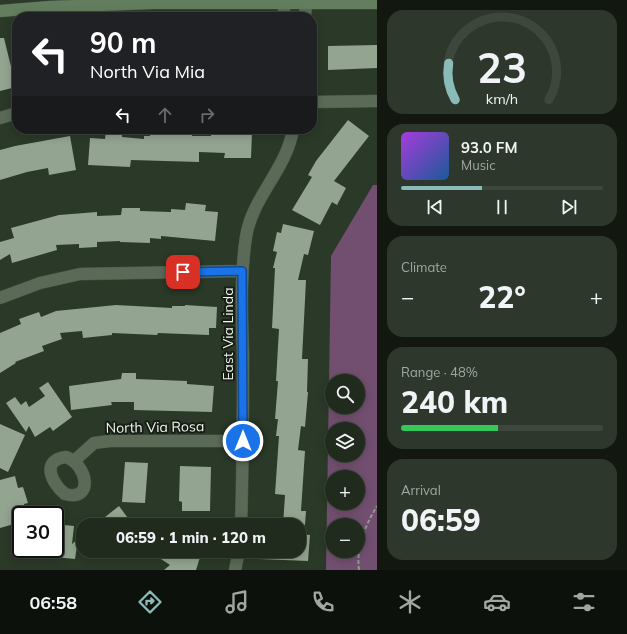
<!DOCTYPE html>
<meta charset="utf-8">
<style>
:root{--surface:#202b1e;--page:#2d372b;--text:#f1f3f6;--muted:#a2a7a4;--line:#3d473c;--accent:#8bbbb9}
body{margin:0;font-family:Mulish,sans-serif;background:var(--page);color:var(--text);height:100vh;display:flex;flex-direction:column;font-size:15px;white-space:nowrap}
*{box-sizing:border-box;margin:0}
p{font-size:13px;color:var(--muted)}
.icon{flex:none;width:22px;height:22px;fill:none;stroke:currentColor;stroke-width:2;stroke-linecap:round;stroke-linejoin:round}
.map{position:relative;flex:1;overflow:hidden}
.sheet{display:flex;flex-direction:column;gap:10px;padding:10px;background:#121810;width:250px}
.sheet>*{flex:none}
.banner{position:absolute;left:12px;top:12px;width:305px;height:122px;border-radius:16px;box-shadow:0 2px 10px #0003,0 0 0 1px var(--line);background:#202124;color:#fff;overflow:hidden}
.buttons{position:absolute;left:325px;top:374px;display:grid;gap:8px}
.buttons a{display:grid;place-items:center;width:40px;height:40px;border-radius:50%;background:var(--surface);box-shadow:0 2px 10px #0003,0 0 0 1px var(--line);font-size:20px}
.speed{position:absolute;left:12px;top:506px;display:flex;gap:8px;font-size:20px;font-weight:700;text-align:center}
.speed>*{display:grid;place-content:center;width:52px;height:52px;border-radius:50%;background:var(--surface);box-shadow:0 2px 10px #0003,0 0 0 1px var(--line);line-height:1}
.speed .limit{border:2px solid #111;border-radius:6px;background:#fff;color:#111}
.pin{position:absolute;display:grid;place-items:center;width:34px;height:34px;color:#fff;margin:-17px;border-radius:8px;box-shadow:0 2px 6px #0006}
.me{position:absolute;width:44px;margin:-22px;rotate:0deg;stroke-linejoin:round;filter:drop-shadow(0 0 3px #0008)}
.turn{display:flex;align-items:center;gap:14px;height:84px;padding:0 12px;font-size:18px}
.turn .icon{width:52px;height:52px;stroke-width:2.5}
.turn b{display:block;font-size:28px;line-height:34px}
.lanes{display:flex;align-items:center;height:38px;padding:0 12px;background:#0003;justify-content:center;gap:20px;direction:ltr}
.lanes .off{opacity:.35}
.big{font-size:30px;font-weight:800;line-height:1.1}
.sheet .card{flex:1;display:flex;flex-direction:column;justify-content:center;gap:6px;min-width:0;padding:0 14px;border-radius:16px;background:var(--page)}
.sheet .dial{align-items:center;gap:0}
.dial svg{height:104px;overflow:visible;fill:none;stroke:var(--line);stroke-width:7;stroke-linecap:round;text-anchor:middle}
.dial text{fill:var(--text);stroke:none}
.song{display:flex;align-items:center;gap:12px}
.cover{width:48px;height:48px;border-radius:6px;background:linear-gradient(135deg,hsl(280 70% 55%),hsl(210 70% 35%))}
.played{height:4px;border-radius:2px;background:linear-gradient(90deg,var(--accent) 40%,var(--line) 40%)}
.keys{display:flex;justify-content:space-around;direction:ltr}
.heat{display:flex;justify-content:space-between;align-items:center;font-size:22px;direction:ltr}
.charge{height:6px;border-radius:3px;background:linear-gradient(90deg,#34c759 48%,var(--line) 0)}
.trip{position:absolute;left:76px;top:518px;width:230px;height:40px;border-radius:16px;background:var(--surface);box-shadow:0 2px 10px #0003,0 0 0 1px var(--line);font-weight:800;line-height:40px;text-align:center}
.tab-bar{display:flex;height:64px;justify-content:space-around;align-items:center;background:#0d110c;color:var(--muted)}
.tab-bar .icon{width:28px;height:28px}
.tab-bar .active{color:var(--accent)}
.tab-bar b{font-size:18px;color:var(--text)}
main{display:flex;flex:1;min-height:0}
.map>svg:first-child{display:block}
</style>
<main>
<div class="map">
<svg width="377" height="570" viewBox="0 0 377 570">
<rect width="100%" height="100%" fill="#2b3928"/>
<path fill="#724f70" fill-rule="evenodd" d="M373 185H377V570H326L331 256ZM332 381H358V407H332ZM332 429H358V455H332ZM332 477H358V503H332ZM332 525H358V551H332Z"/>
<path fill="#93a490" d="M0 38H4L16 87 0 91Z
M377 45V68L328 70V46Z
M348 120 369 136 334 181 346 188 337 205 332 202 320 225 292 210 312 177 308 175 316 161Z
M224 129H236V131L252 132 251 158H224L225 153 199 152V162L131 160 130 167 88 165 90 138 105 139 106 131 122 133V137L144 139V136H150V131L192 133V136H211V134L224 135Z
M70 136 76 170 49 175 48 168 27 172 0 180V150L15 146Z
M186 203 206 205 205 211 218 212 215 241 161 236V239L150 238V243L120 242V241L97 242V247L79 248V244L56 245 57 250 12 263 10 254 0 260V242L14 238 11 228 59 215 97 212V216L121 215 122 208H140V211L171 212V209L185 210Z
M283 224 314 231 308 255 304 254 298 280H306L302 359H308L307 392H308L305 427 301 426 298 450 305 451 301 511H306L305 525H283L285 495 275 494 279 436H276L278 419H275L278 381H276L279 329 272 328 275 268H273L277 252 273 251 277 232 281 233Z
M116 305 172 308V306H185V305L217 307 216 328H209V335L158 333 157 335 112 333V335L83 338 82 331 60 333 62 339 42 346 44 351 15 362 16 363 0 373V333L21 324 19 319 39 312 41 317 56 311Z
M122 373H136V379L187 381V384L214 386 212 412 134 410V402H111L112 405 71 410 69 386 121 379Z
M48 382 72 417 53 431 50 427 35 437 29 426 26 432 6 403 15 397 21 405 26 401 29 407 45 396 39 388Z
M0 424 25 435 8 472 0 468Z
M125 462 148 463 145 503 122 502Z
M180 466 211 467 210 511H182V502L179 501Z
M15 476 18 488 23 487 28 503 24 504 27 515H21V522L0 528V480Z
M119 506 133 525H95Z
M55 524 74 526 72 544 78 539 75 559 55 557Z
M299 534 310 535 308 561 259 559V551H299Z
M149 551H167L175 556 178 551H202L196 570H164L170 565Z"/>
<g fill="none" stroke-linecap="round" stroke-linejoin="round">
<g stroke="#475445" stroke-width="13">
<path id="street" d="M284 2V17
M305 17 306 3
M312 102 377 101
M0 118 17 113
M0 298 40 283 80 274 242 271
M66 457C87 464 95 502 65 494 52 484 40 460 66 457Z
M74 461 94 443 110 441H243
M241 525C243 468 243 412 243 355 242 316 240 276 246 237 252 197 287 169 293 129
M235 570 239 551"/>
</g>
<g stroke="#475445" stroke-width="13">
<path id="secondary" d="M0 11 49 7 153 3H377"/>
</g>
<path stroke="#8e9a8c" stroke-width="2" stroke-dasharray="4 2" stroke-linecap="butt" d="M359 570C356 547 365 526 377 506"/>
<use href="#street" stroke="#5a6a57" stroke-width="12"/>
<use href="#secondary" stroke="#637e5e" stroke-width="12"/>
</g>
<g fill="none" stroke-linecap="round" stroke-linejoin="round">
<g stroke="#114b97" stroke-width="10">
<path id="route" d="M183 272 242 271 243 441"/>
</g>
<use href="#route" stroke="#1a73e8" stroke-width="7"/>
</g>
<g text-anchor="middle" stroke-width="4" stroke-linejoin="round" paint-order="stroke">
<g font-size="14" fill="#edf7ec" stroke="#181e16">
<text transform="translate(228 334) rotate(-90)" y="5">East Via Linda</text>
<text transform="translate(155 427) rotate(-1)" y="5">North Via Rosa</text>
</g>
</g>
</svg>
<div class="buttons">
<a><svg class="icon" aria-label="search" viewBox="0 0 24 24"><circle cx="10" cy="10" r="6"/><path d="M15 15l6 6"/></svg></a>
<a><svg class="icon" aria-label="layers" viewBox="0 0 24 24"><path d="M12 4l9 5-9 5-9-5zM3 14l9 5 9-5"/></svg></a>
<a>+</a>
<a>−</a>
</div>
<div class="speed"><div class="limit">30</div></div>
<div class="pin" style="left:183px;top:272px;background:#d93025"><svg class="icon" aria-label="arrive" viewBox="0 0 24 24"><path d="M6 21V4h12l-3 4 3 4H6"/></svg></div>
<svg class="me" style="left:243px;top:441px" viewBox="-20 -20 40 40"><circle r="17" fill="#1a73e8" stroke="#fff" stroke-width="3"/><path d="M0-11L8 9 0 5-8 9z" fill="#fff"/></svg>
<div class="trip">06:59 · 1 min · 120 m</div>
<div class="banner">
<div class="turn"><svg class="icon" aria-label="left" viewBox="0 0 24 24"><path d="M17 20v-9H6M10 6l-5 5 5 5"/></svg><div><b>90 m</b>North Via Mia</div></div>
<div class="lanes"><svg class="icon" aria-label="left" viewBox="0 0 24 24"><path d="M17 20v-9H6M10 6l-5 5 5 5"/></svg><svg class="icon off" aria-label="ahead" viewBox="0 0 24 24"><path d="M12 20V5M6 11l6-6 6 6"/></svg><svg class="icon off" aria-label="right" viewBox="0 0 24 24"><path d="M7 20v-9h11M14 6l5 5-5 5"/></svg></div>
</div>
</div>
<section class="sheet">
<div class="card dial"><svg viewBox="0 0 100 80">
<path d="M14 69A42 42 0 1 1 86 69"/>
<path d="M14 69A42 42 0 0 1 9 41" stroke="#8bbbb9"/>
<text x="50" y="56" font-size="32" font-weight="700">23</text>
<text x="50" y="72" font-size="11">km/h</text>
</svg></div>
<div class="card">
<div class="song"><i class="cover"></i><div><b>93.0 FM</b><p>Music</p></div></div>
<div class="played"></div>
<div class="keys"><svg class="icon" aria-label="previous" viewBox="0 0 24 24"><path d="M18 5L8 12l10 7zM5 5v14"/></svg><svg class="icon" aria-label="pause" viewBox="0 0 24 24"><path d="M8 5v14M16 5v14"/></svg><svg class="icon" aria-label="next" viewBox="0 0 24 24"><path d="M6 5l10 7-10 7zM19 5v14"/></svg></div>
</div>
<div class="card"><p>Climate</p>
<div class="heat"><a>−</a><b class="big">22°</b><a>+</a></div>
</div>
<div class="card"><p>Range · 48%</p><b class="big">240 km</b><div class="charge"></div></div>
<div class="card"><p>Arrival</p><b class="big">06:59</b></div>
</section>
</main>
<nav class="tab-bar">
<b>06:58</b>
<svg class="icon active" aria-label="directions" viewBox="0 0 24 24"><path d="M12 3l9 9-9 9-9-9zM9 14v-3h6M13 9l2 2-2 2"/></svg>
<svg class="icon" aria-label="music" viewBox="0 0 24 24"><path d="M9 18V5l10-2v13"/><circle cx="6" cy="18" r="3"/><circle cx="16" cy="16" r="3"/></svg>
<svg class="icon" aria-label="phone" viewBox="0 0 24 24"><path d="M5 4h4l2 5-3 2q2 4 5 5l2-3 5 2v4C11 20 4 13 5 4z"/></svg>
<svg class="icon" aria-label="climate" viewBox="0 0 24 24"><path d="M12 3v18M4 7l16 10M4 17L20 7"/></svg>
<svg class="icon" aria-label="car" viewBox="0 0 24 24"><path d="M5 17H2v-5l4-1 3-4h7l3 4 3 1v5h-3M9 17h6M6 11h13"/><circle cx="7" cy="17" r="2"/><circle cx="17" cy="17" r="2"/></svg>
<svg class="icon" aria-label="filters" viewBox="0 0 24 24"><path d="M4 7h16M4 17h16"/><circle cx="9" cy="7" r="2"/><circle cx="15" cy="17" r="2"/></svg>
</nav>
